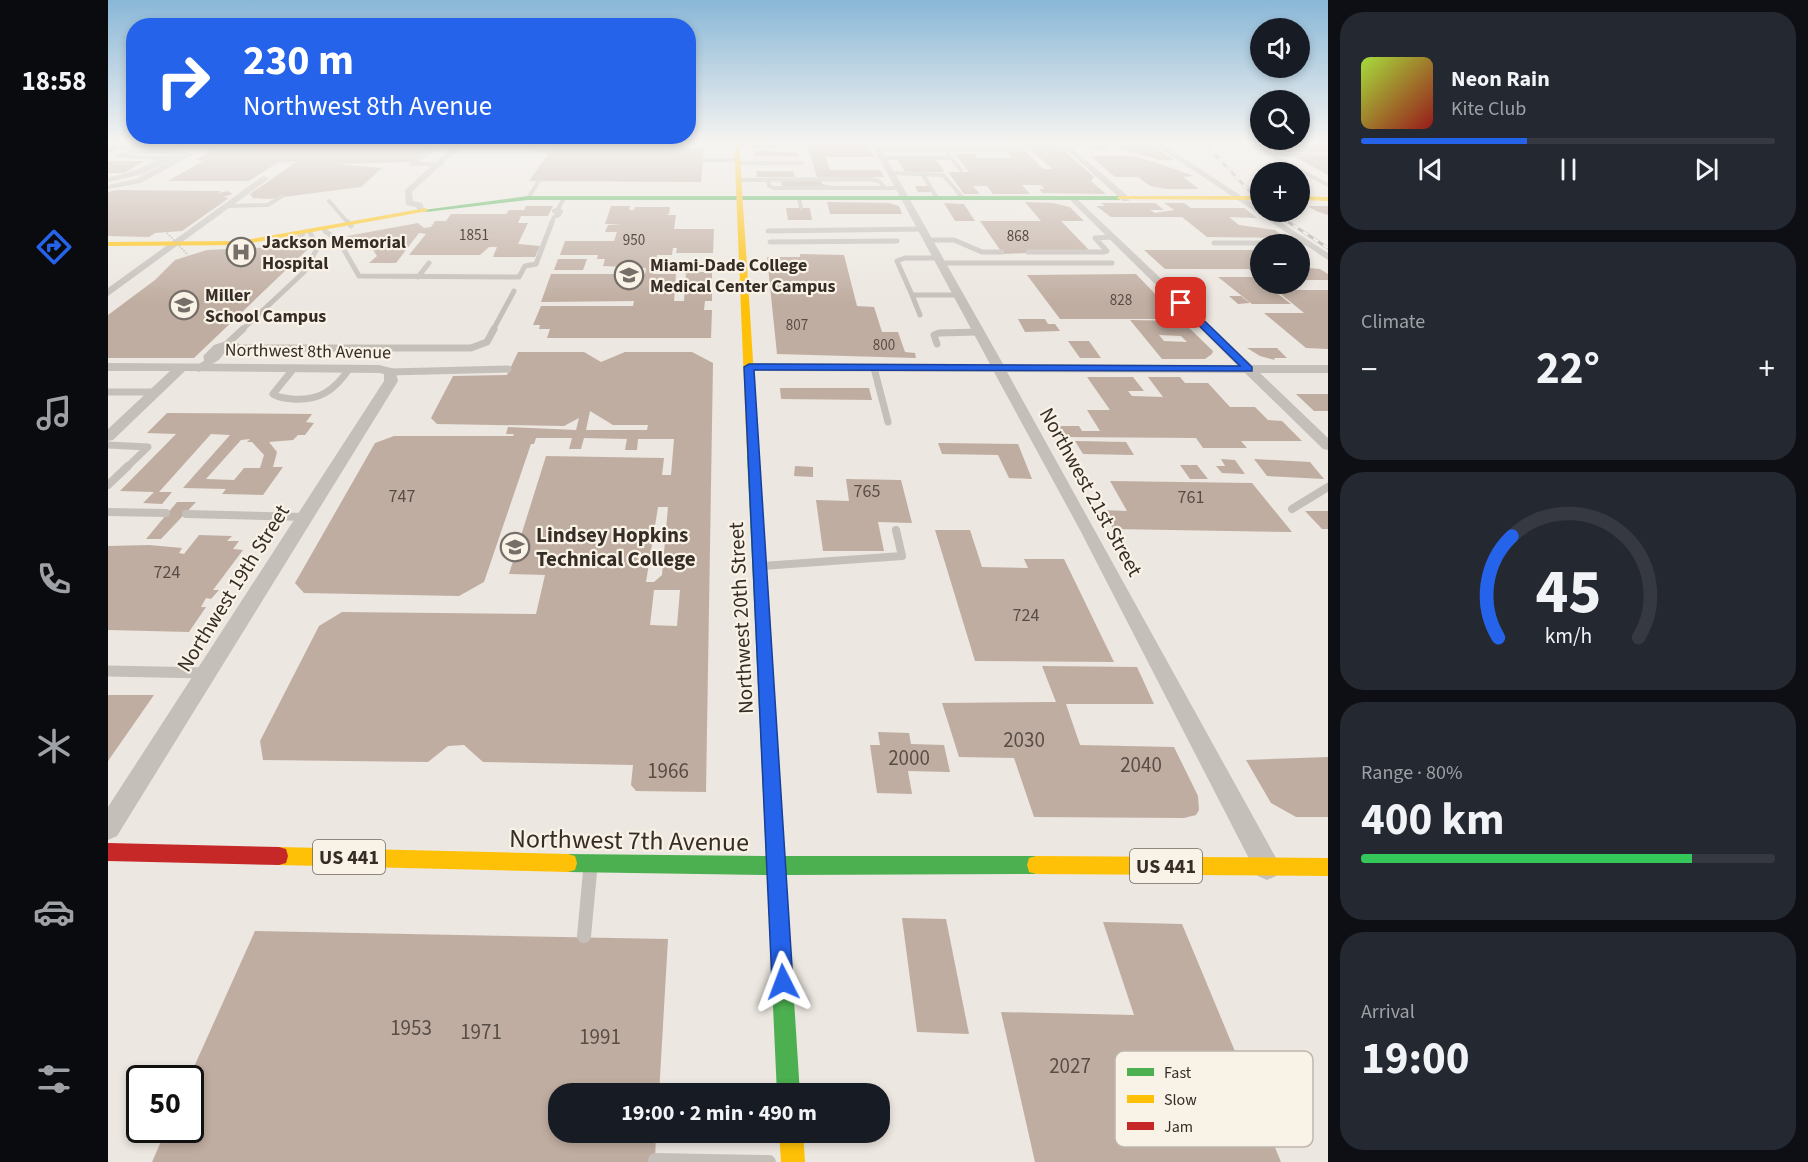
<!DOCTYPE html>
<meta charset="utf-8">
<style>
:root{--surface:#171b24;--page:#242831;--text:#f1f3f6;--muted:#9ea1a6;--line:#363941;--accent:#2563eb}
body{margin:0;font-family:"Source Sans 3",sans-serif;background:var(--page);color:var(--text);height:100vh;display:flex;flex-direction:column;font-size:22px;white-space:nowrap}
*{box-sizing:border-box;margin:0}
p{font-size:20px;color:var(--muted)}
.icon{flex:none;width:33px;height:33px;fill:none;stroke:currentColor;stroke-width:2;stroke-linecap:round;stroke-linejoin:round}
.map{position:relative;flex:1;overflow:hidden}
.panel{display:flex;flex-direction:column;gap:12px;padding:12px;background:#0d0f14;width:480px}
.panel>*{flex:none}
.hud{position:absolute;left:18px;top:18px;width:570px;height:126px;border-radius:24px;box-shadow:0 3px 9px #0003;background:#2563eb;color:#fff;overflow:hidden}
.buttons{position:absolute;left:1142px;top:18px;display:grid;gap:12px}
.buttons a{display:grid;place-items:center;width:60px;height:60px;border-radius:50%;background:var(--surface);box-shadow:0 3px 9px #0003;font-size:30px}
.speed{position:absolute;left:18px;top:1065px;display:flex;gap:12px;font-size:30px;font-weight:700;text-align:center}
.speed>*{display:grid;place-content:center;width:78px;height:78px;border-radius:50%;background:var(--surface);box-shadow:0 3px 9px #0003;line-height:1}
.speed .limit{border:3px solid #111;border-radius:9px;background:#fff;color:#111}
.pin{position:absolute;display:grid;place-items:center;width:51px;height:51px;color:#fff;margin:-26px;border-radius:12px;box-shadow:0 3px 9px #0006}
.me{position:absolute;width:66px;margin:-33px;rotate:357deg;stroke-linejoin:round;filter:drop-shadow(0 0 4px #0008)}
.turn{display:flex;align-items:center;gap:21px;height:126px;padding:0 18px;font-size:27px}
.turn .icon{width:78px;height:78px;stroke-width:2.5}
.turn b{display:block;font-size:42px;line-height:51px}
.big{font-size:45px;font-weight:700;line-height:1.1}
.panel .card{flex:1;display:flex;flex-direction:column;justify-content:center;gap:9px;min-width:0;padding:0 21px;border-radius:24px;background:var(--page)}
.panel .dial{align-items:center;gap:0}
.dial svg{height:156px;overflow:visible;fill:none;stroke:var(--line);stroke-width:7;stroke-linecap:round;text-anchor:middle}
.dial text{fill:var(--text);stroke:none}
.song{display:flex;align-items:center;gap:18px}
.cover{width:72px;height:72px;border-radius:9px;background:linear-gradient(135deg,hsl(80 70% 55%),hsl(0 70% 35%))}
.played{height:6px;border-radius:3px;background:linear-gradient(90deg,var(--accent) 40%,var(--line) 40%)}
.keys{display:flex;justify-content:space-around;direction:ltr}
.heat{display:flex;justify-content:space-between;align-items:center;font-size:33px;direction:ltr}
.charge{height:9px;border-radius:4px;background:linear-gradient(90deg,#34c759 80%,var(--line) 0)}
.trip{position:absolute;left:440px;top:1083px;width:342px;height:60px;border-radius:24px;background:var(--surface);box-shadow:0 3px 9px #0003;font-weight:700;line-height:60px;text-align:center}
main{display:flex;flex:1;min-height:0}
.tab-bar{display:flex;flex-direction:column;width:108px;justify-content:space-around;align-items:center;background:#090b0e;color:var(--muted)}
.tab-bar .icon{width:42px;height:42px}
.tab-bar .active{color:var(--accent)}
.tab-bar b{font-size:27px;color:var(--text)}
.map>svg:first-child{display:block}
</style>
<main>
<nav class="tab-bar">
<b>18:58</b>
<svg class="icon active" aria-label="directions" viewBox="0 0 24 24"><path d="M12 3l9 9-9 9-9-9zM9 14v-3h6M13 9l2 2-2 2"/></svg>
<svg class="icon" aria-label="music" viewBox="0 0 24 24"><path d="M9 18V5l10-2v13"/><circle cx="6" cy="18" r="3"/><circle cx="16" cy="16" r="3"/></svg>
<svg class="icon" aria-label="phone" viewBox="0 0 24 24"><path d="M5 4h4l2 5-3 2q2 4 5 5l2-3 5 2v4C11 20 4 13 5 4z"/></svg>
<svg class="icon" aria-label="climate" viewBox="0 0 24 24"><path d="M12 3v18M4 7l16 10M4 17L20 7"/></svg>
<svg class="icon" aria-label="car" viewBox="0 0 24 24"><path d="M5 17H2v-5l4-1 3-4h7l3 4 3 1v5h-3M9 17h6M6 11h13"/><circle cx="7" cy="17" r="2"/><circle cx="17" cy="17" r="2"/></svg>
<svg class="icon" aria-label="filters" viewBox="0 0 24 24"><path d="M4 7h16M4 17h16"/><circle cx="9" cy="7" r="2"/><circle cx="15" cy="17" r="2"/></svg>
</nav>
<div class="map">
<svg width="1220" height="1162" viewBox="0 0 1220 1162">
<rect width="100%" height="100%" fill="#ece7e0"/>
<path fill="#c0ada1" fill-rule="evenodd" d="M0 141H46L30 149H12L4 152H0Z
M65 141H336L303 162 230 164 274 168 253 187 160 199 145 198 142 194 188 162H171L141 181H60L95 161 87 160 104 150H47Z
M914 141H945L986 177 983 181 998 194 934 193 931 189H936L933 185H914L922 194H885L879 186H865L872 194H856L840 172H861L847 154H867L870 158H904L898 152H918L935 169H944Z
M988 141H1036L1066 160H1051Z
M1155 141H1217L1220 142V152H1177Z
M699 144H759L766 157H718L722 170H772L776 177H709Z
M445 147 596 148 593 182 421 181Z
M647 150 689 153 690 156H647Z
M983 156H1025L1049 163 1086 176 1075 177 1091 189H1059L1042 186 1030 177H1007Z
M1187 157H1220V175Z
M790 160H828L837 172H797Z
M0 161H37L16 173H0Z
M648 171H685L687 177H649Z
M713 180 714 184 723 186 674 187 673 181Z
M807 186H820L823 192H810Z
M9 190 110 191H113L110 193 120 191 125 194 115 197 121 198 74 231 47 233 41 237 0 236V192Z
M719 202 781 203 791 206 794 214H722Z
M917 202 945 203 962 207 976 221H953L981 250 895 254 872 221H933Z
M836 203 856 204 867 221H847Z
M993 203H1047L1056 210H1042L1047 213 1066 210 1056 203H1076L1083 208H1136L1149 218 1121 217 1131 225 1167 230 1178 238 1099 237 1074 217H1003L988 206H997Z
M418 206H445L440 216H413L410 223H420L410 244 432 246 427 257H385L389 247H381L372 255H301L318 234 311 233 288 263H261L269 256 259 241 242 244 239 236 310 223 316 228 323 227 327 221H338L343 214H398L401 210H416Z
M503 206H522L521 210H526L527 207H562L561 214 557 215H568L566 229H606L605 253H568L569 248H565L564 255H549L545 274H568L566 301H576L578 272H604V301H597L596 310H604L603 338H439L442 329H431L432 325H425L433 306H525L526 301 433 302 443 274H537L538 268 495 266 497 259H489L490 255H452L457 241H506L509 232H497L500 225 515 224H497Z
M1200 206H1220V215L1208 211Z
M678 208H702L704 220H680Z
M167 247H202L86 358H0V315L47 280 67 260 99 250Z
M1036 250H1152V278L1141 269H1057Z
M692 254 736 255 749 306 766 307 774 332H790L797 352 807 353 808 358 669 354 659 257H692Z
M450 259H479L475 270H446Z
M1191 267 1212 269 1220 274V280H1191Z
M1028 274 1071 319H952L919 275Z
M1110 277H1149L1152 284H1157L1183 304H1144Z
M1168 290H1220V349L1198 348 1156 313H1196Z
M1121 296H1133L1142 303 1130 304Z
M910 319H937L940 324H947L952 331 917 332Z
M1022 320 1074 321 1105 351 1104 354 1097 359H1054ZM1051 335 1073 336 1079 342 1056 341Z
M960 341H981L993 358H972Z
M1139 348H1169L1179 358H1166L1167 360 1152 356Z
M410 352H476L493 362 517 352H584L605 363 598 792 528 791 523 785 525 765 375 762 356 745 340 746 320 762 155 760 152 741 211 626 234 612 428 614 437 575 401 574 438 456 556 458 554 475H563L566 439H530L529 450H517L519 439 476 438 473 449H461L464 438H428L426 444H423L376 582 351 596 196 593 187 583 267 443 286 436H405L406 434H398L400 427 468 430 471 418 456 426 329 424 323 418 345 376 399 375ZM482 411 505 425H540L539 430H478ZM550 507H560L554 575 546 582H538ZM546 590H572L569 626 542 625Z
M979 377H1025L1036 391H1020L1024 396 1055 397 1040 377H1072L1077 383H1100L1122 407H1147L1160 420 1174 421 1194 441H1133L1139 448H1095L1088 438 953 437 947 426H971L974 431H992L979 410H1002Z
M672 388H761L764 400 673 399Z
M1188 394H1220V411H1206Z
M59 413 204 414 198 422 206 423 197 435H190L185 440 161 442 169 452 165 467H175L155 495 114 494 118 489 75 488 122 435 103 434 51 492H64L54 504 35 503 46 492 12 491 68 434 39 433ZM142 439 139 442H144L156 455 152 468H136L126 480 98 479 133 440Z
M967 441 1018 442 1026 455 975 454Z
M830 443 910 444 924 479 901 478 890 455 834 454Z
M1113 459 1127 460 1137 474 1114 473 1108 466H1117Z
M1146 459 1202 462 1216 479 1159 476Z
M1072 465H1089L1100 479H1082Z
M687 466 705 467V477L686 476Z
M738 479 793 480 804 523 770 522 776 551H715L708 500 741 501Z
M1002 481 1144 483 1184 532 1005 529 994 510 1019 511Z
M69 502H88L53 539H38Z
M1197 511H1220V529H1214Z
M827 530H862L874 567 920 568 916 559H956L1006 662 867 661Z
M91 535 124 536 119 541H131L125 549 135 550 105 590H111L103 599 98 598 93 607H98L81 632 0 630V546L41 545 74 548 71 553 76 554Z
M934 666 1029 667 1046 704H958L972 745 1066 747 1090 796 1091 810 1088 815 1076 818 926 817 906 758 851 757 834 703 948 702Z
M0 695H46L0 761Z
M770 732 801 733 803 744 836 745 842 772 800 771 804 794 769 793 762 745H772Z
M1220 757V817H1188L1163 803 1138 760Z
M794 918 838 919 861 1034 809 1032Z
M995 922 1074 924 1173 1162H927L893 1012 1026 1015Z
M147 931 560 939 551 1094H450V1132H548L547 1162H44L58 1130H82L81 1078Z"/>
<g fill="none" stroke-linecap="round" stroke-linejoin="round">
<path stroke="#beb8b1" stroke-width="1.5" stroke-dasharray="1.5 1.5" stroke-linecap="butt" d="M168 163 185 164"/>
<path stroke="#c5bfb9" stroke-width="4" d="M427 141 423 149 442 151
M824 141 830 150
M878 141 887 150
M1137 141 1220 185
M953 142 997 149
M628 146 685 145
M908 150 919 149 911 141
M840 154 853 170
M1165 155H1220
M775 158H844
M595 160H629
M629 163H694
M334 164H303L324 150 349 147
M783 173 835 175 855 198
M814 173 829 198
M630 180 761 179 771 181 777 188
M661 180V186L666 188H792
M420 198 431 181
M691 198 693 208
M221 201 241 224
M118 206 160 205 174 196
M450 209 453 211 451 215 446 211Z
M450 209 456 198
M443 224 446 217 451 215"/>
<path stroke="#c5bfb9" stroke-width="5" d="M240 222 243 226
M217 231 236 245 235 248 251 276 411 277 417 266 428 264 444 222
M660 231 815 229
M821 240H846L874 252H894
M662 242 789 241
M1106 243H1200
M181 247 195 234
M920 252H995L999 251 987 238 1005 237
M830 258H797L789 261 804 295H850
M833 263H1004
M310 277 321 263
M804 295 812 315
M134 330 196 272 210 247 202 233
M385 330 406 291"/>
<path stroke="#c5bfb9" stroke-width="7" d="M135 329 120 343 132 348H363L379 342 386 329
M829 344 826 335 831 333 870 332
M100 362 99 357 108 348 120 344
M91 368 109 357 117 346
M186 368 165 394C170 398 177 398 184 399 211 401 226 391 241 369
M766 368 780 422
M282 372 400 369
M0 392H48
M0 445 40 447 19 467"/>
<path stroke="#c5bfb9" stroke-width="8" d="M0 485 20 466
M1184 509 1220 487
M0 512 58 513
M78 514 197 517
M653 566 794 556 788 530"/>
<path stroke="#c5bfb9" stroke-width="11" d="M0 671 98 673"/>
<path stroke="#c5bfb9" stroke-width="14" d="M476 936 482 872
M547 1160 661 1162"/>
<path fill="#c5bfb9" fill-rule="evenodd" d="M351 141H359L304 192 305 201 314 203 317 212H311L308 207 298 205 297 190Z
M453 141H557L632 144 628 146Z
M762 141H768L772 148H908L912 150 908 152H775L895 364 1129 365 963 201 966 196 1144 365H1220V373H1152L1220 438V450L1215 449 1137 373 899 372 1168 858 1172 867 1168 876 1159 880 1150 876 972 530 886 372 641 371 635 367 641 363 882 364Z
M949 141H956L1021 197V201H1015Z
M1041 141H1049L1152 208V212H1157L1220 253V260Z
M21 150H70L86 154 33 183 0 189V185L28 179 74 155 35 174 0 182V178L29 170 49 160 6 157ZM60 154 57 156 21 155 22 154Z
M155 176 162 178 0 296V288Z
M0 363 271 365 287 369 290 381 9 836 0 840V807L276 381V374L271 373 77 371 5 440 0 441V429L62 371H0Z"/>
<path fill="#4caf50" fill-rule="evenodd" d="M420 196H1011L1014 198 1011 200H420L318 212 315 210Z
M645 452 651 455 677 856H928L935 858 937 865 935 872 928 874 678 875 692 1094H669L659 875 460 872 453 870 451 863 453 856 460 854 658 856 639 455Z"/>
<path fill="#ffc107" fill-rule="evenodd" d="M626 141H631L651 455 645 458 639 455Z
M1011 196H1152V200L1009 199Z
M1191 196 1220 197V201L1191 200Z
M318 208 320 211 132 245 0 246V242L132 241Z
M171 847 460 854 467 856 469 863 467 870 460 872 171 865 164 863 162 856 164 849Z
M928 856 1220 858V876L928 874 921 872 919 865 921 858Z
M671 1132H695L697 1162H673Z"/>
<path fill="#c62828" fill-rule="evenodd" d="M0 843 171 847 178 849 180 856 178 863 171 865 0 861Z"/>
<g stroke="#ada8a3" stroke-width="3">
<path id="rail" d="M1094 141 1152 202
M1165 212 1220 248"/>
</g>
<use href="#rail" stroke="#f9f2e6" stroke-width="2" stroke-dasharray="6" stroke-linecap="butt"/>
<path stroke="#beb8b1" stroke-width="2" stroke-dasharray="1.5 1.5" stroke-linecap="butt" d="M59 233 80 255"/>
</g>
<linearGradient id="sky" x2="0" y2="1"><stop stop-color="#89b7d7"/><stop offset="0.47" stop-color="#f6f4f1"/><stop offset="1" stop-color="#f6f4f1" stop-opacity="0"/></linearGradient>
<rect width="1220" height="303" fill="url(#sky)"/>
<path fill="#2563eb" stroke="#184099" stroke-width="1.5" d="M1070 301H1076L1144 367V371L646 370 685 982 682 989 675 992 667 989 664 982 636 367 641 364 1132 366 1070 305Z"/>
<defs>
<g id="hospital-ring" transform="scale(1.5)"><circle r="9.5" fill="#f9f2e6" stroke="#766e68" stroke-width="1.5"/><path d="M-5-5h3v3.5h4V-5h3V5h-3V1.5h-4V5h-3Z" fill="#766e68"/></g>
<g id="university-ring" transform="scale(1.5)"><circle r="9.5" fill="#f9f2e6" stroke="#766e68" stroke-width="1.5"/><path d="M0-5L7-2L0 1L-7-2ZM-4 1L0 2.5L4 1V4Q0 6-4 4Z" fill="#766e68"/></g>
</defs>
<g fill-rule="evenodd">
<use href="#hospital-ring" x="133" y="252"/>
<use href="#university-ring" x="521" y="275"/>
<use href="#university-ring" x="76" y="305"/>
<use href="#university-ring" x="407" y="547"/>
</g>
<g text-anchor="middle" stroke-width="4.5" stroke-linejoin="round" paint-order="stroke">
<g font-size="15" fill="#584d46">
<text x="366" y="240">1851</text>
<text x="910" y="241">868</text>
<text x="526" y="245">950</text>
<text x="1013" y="305">828</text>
<text x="689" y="330">807</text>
<text x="776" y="350">800</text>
</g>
<g font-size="18" font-weight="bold" fill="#362d27" stroke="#f9f2e6" text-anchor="start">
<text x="154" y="248">Jackson Memorial<tspan x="154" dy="21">Hospital</tspan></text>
<text x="542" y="271">Miami-Dade College<tspan x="542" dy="21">Medical Center Campus</tspan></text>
<text x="97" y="301">Miller<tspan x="97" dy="21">School Campus</tspan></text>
</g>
<g font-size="18" fill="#362d27" stroke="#f9f2e6">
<text transform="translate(200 351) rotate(1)" y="6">Northwest 8th Avenue</text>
</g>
<g font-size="18" fill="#584d46">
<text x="759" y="497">765</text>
<text x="294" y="502">747</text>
<text x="1083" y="503">761</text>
<text x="59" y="578">724</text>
<text x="918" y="621">724</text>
</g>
<g fill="#f9f2e6" stroke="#706860" stroke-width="1.5">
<rect x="205" y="840" width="72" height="34" rx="4.5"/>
<rect x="1022" y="849" width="72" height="34" rx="4.5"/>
</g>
<g font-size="20" font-weight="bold" fill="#362d27">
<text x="241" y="864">US 441</text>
<text x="1058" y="873">US 441</text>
</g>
<g font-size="21" fill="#362d27" stroke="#f9f2e6">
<text transform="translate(983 492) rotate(61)" y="7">Northwest 21st Street</text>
<text transform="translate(125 588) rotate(-58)" y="7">Northwest 19th Street</text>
<text transform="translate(633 618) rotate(-93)" y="7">Northwest 20th Street</text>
</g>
<g font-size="21" font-weight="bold" fill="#362d27" stroke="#f9f2e6" text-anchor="start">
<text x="428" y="542">Lindsey Hopkins<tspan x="428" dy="24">Technical College</tspan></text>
</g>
<g font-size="21" fill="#584d46">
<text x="916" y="747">2030</text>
<text x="801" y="765">2000</text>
<text x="1033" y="772">2040</text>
<text x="560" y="778">1966</text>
<text x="303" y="1035">1953</text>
<text x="373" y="1039">1971</text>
<text x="492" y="1044">1991</text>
<text x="962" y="1073">2027</text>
</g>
<g font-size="26" fill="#362d27" stroke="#f9f2e6">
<text transform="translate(521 840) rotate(1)" y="9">Northwest 7th Avenue</text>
</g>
</g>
<rect x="1007" y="1051" width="198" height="96" rx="9" fill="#f9f2e6" stroke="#beb7ad" stroke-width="1.5"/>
<rect x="1019" y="1068" width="27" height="8" fill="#4caf50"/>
<rect x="1019" y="1095" width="27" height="8" fill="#ffc107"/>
<rect x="1019" y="1122" width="27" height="8" fill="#c62828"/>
<g font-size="16" fill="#362d27">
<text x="1056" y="1078">Fast</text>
<text x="1056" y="1105">Slow</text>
<text x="1056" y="1132">Jam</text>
</g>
</svg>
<div class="buttons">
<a><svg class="icon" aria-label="sound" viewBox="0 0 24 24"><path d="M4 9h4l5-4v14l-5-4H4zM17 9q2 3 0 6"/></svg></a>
<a><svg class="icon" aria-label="search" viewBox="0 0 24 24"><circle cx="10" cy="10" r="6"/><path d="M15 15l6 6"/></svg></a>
<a>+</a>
<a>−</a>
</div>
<div class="speed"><div class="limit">50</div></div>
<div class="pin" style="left:1073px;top:303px;background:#d93025"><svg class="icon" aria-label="arrive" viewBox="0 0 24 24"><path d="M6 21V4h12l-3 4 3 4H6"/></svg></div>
<svg class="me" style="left:675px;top:982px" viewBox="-20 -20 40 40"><path d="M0-17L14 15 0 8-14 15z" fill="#2563eb" stroke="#fff" stroke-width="4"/></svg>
<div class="trip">19:00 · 2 min · 490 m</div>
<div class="hud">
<div class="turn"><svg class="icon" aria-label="right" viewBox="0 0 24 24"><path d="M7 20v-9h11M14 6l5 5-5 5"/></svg><div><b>230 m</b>Northwest 8th Avenue</div></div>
</div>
</div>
<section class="panel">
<div class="card">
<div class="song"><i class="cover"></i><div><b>Neon Rain</b><p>Kite Club</p></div></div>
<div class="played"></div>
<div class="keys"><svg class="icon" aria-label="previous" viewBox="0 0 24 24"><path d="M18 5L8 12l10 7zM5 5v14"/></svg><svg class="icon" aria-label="pause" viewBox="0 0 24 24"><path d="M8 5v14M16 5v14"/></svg><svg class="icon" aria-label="next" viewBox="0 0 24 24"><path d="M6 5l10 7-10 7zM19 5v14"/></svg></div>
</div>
<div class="card"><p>Climate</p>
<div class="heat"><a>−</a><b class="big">22°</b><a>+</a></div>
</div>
<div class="card dial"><svg viewBox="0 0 100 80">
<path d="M14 69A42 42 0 1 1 86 69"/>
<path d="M14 69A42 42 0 0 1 21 17" stroke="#2563eb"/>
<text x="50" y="56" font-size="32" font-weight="700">45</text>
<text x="50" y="72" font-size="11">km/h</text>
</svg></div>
<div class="card"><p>Range · 80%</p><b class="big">400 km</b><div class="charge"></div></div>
<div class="card"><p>Arrival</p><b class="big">19:00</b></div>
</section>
</main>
